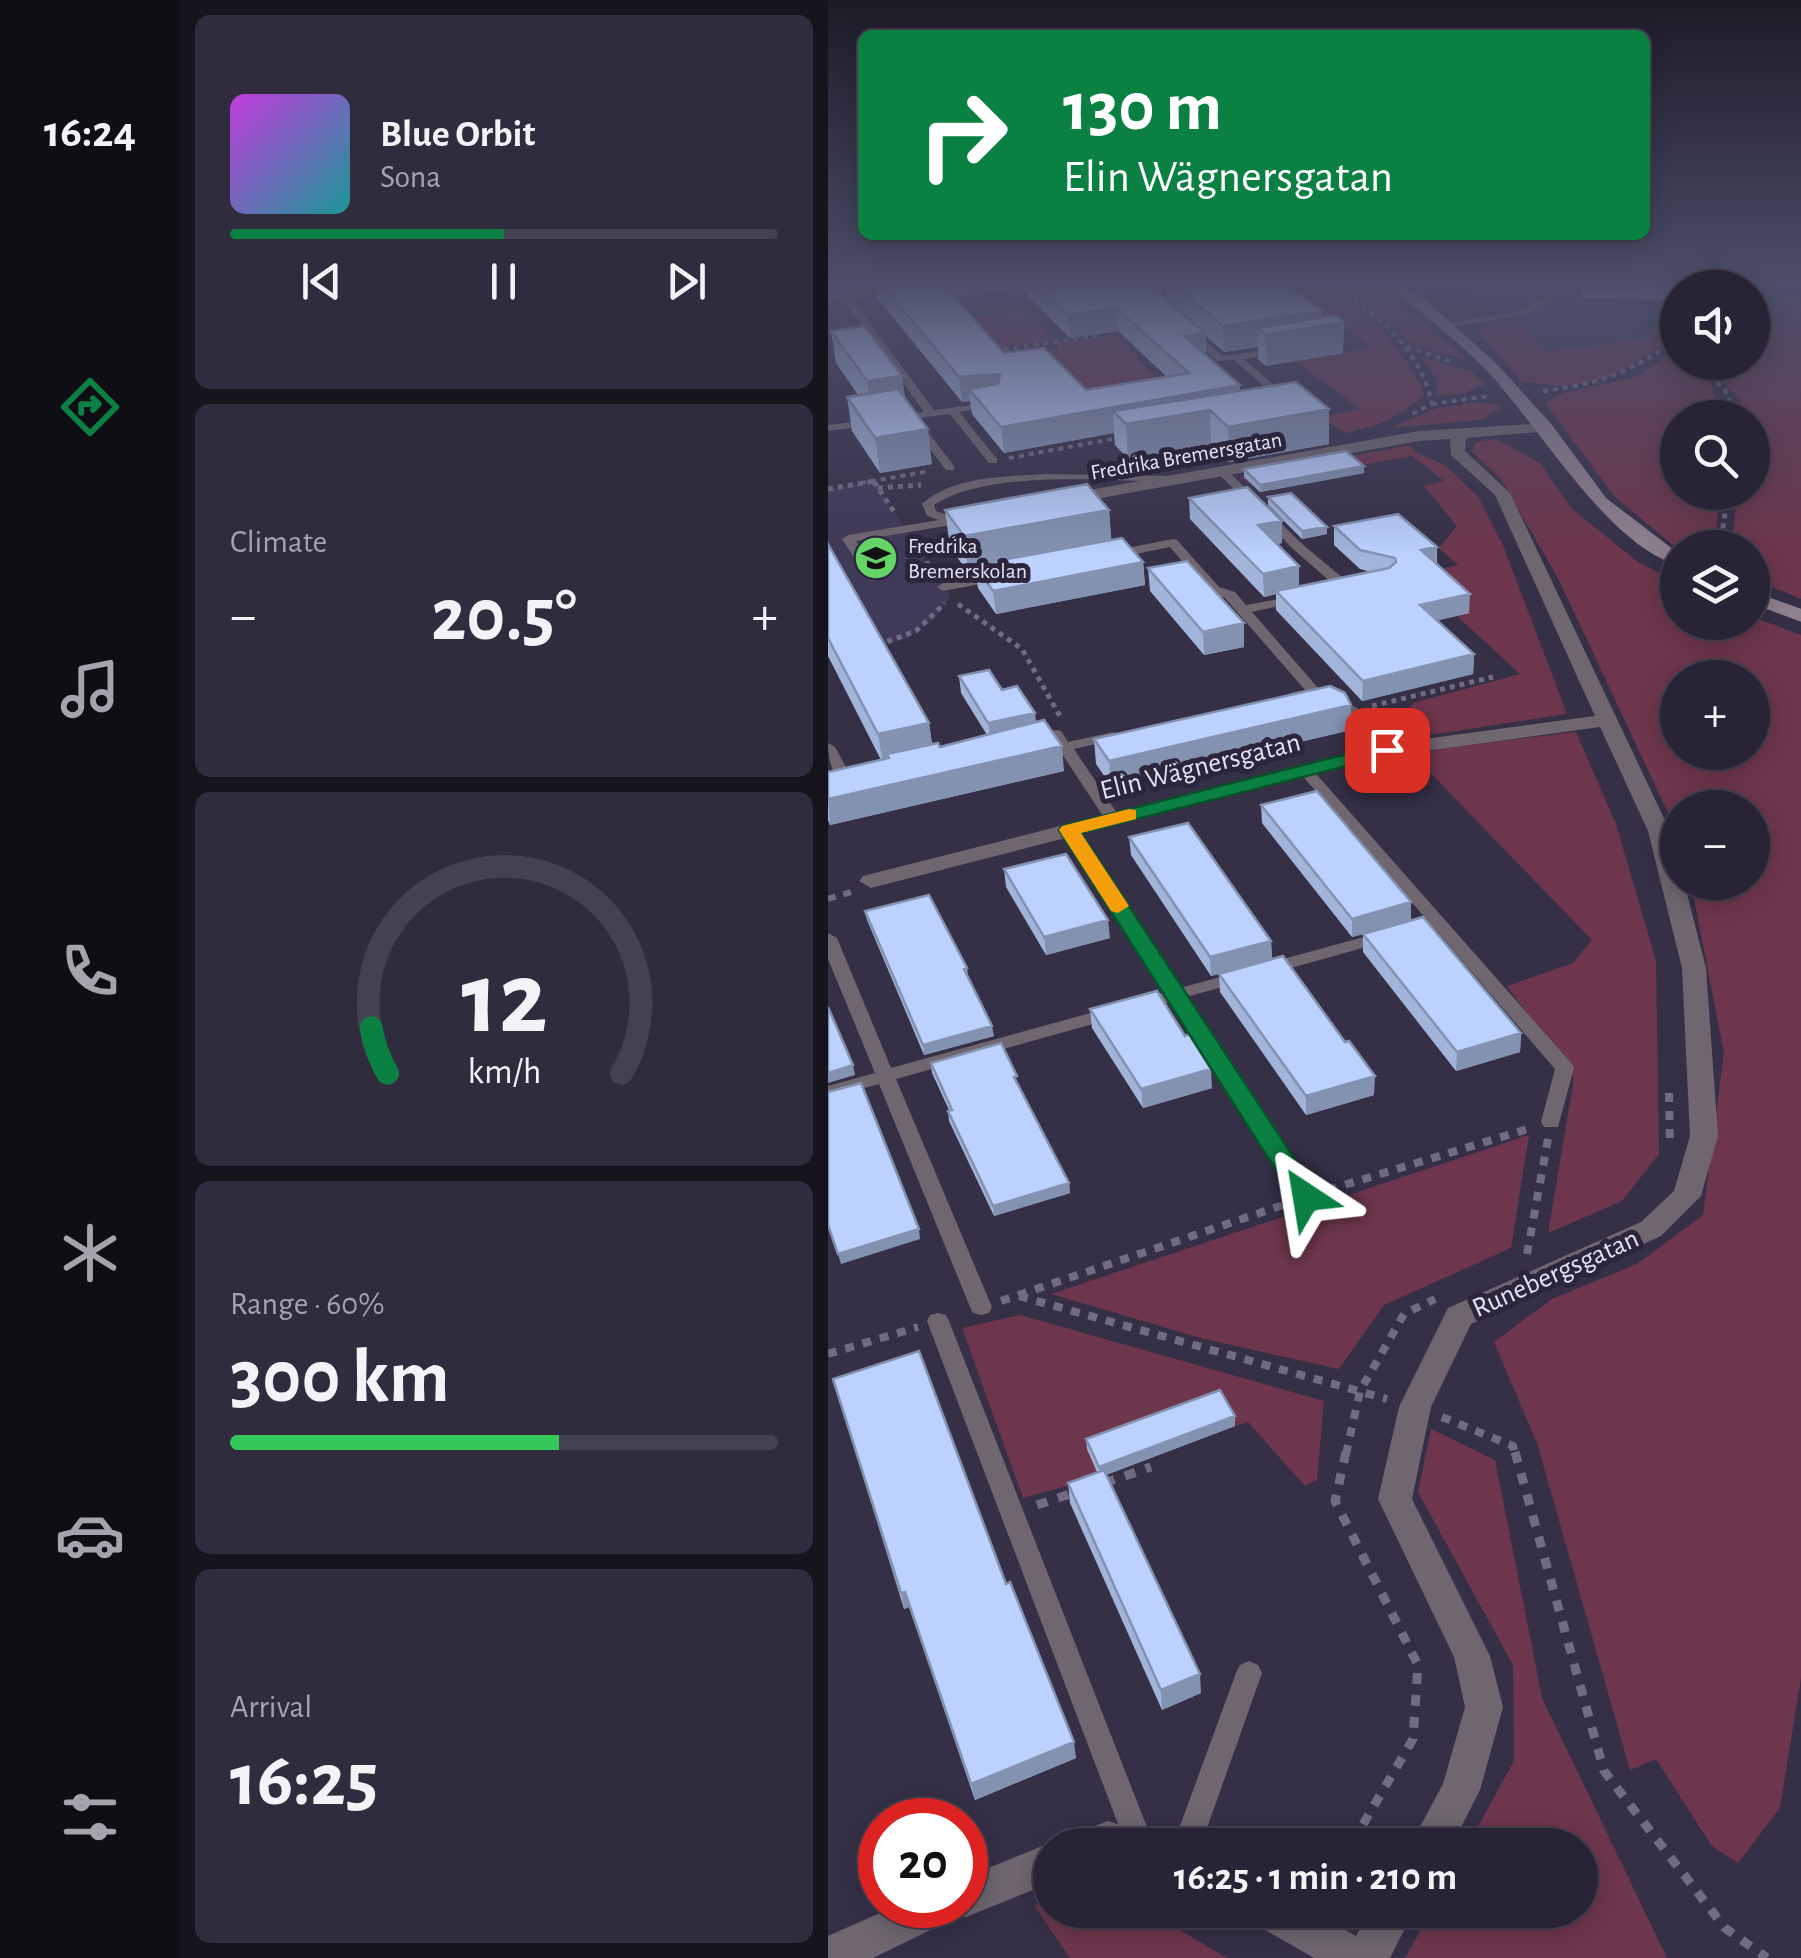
<!DOCTYPE html>
<meta charset="utf-8">
<style>
:root{--surface:#282435;--page:#302c3d;--text:#f1f3f6;--muted:#a5a4ad;--line:#444150;--accent:#0b8043}
body{margin:0;font-family:"Alegreya Sans",sans-serif;background:var(--page);color:var(--text);height:100vh;display:flex;flex-direction:column;font-size:38px;white-space:nowrap}
*{box-sizing:border-box;margin:0}
p{font-size:32px;color:var(--muted)}
.icon{flex:none;width:55px;height:55px;fill:none;stroke:currentColor;stroke-width:2;stroke-linecap:round;stroke-linejoin:round}
.map{position:relative;flex:1;overflow:hidden}
.sheet{display:flex;flex-direction:column;gap:15px;padding:15px;background:#16141d;width:648px}
.sheet>*{flex:none}
.banner{position:absolute;left:30px;top:30px;width:792px;height:210px;border-radius:15px;box-shadow:0 5px 25px #0003,0 0 0 2px var(--line);background:#0b8043;color:#fff;overflow:hidden}
.buttons{position:absolute;left:832px;top:270px;display:grid;gap:20px}
.buttons a{display:grid;place-items:center;width:110px;height:110px;border-radius:50%;background:var(--surface);box-shadow:0 5px 25px #0003,0 0 0 2px var(--line);font-size:50px}
.speed{position:absolute;left:30px;top:1798px;display:flex;gap:20px;font-size:50px;font-weight:700;text-align:center}
.speed>*{display:grid;place-content:center;width:130px;height:130px;border-radius:50%;background:var(--surface);box-shadow:0 5px 25px #0003,0 0 0 2px var(--line);line-height:1}
.speed .limit{border:15px solid #d22;background:#fff;color:#111}
.pin{position:absolute;display:grid;place-items:center;width:85px;height:85px;color:#fff;margin:-42px;border-radius:20px;box-shadow:0 5px 15px #0006}
.me{position:absolute;width:110px;margin:-55px;rotate:327deg;stroke-linejoin:round;filter:drop-shadow(0 0 8px #0008)}
.turn{display:flex;align-items:center;gap:35px;height:210px;padding:0 40px;font-size:45px}
.turn .icon{width:130px;height:130px;stroke-width:2.5}
.turn b{display:block;font-size:70px;line-height:85px}
.big{font-size:75px;font-weight:600;line-height:1.1}
.sheet .tile{flex:1;display:flex;flex-direction:column;justify-content:center;gap:15px;min-width:0;padding:0 35px;border-radius:15px;background:var(--page)}
.sheet .dial{align-items:center;gap:0}
.dial svg{height:260px;overflow:visible;fill:none;stroke:var(--line);stroke-width:7;stroke-linecap:round;text-anchor:middle}
.dial text{fill:var(--text);stroke:none}
.song{display:flex;align-items:center;gap:30px}
.cover{width:120px;height:120px;border-radius:15px;background:linear-gradient(135deg,hsl(290 70% 55%),hsl(180 70% 35%))}
.played{height:10px;border-radius:5px;background:linear-gradient(90deg,var(--accent) 50%,var(--line) 50%)}
.keys{display:flex;justify-content:space-around;direction:ltr}
.heat{display:flex;justify-content:space-between;align-items:center;font-size:55px;direction:ltr}
.charge{height:15px;border-radius:8px;background:linear-gradient(90deg,#34c759 60%,var(--line) 0)}
.trip{position:absolute;left:205px;top:1828px;width:565px;height:100px;border-radius:50px;background:var(--surface);box-shadow:0 5px 25px #0003,0 0 0 2px var(--line);font-weight:600;line-height:100px;text-align:center}
main{display:flex;flex:1;min-height:0}
.menu{display:flex;flex-direction:column;width:180px;justify-content:space-around;align-items:center;background:#100e15;color:var(--muted)}
.menu .icon{width:70px;height:70px}
.menu .current{color:var(--accent)}
.menu b{font-size:45px;color:var(--text)}
.map>svg:first-child{display:block}
</style>
<main>
<nav class="menu">
<b>16:24</b>
<svg class="icon current" aria-label="directions" viewBox="0 0 24 24"><path d="M12 3l9 9-9 9-9-9zM9 14v-3h6M13 9l2 2-2 2"/></svg>
<svg class="icon" aria-label="music" viewBox="0 0 24 24"><path d="M9 18V5l10-2v13"/><circle cx="6" cy="18" r="3"/><circle cx="16" cy="16" r="3"/></svg>
<svg class="icon" aria-label="phone" viewBox="0 0 24 24"><path d="M5 4h4l2 5-3 2q2 4 5 5l2-3 5 2v4C11 20 4 13 5 4z"/></svg>
<svg class="icon" aria-label="climate" viewBox="0 0 24 24"><path d="M12 3v18M4 7l16 10M4 17L20 7"/></svg>
<svg class="icon" aria-label="car" viewBox="0 0 24 24"><path d="M5 17H2v-5l4-1 3-4h7l3 4 3 1v5h-3M9 17h6M6 11h13"/><circle cx="7" cy="17" r="2"/><circle cx="17" cy="17" r="2"/></svg>
<svg class="icon" aria-label="filters" viewBox="0 0 24 24"><path d="M4 7h16M4 17h16"/><circle cx="9" cy="7" r="2"/><circle cx="15" cy="17" r="2"/></svg>
</nav>
<section class="sheet">
<div class="tile">
<div class="song"><i class="cover"></i><div><b>Blue Orbit</b><p>Sona</p></div></div>
<div class="played"></div>
<div class="keys"><svg class="icon" aria-label="previous" viewBox="0 0 24 24"><path d="M18 5L8 12l10 7zM5 5v14"/></svg><svg class="icon" aria-label="pause" viewBox="0 0 24 24"><path d="M8 5v14M16 5v14"/></svg><svg class="icon" aria-label="next" viewBox="0 0 24 24"><path d="M6 5l10 7-10 7zM19 5v14"/></svg></div>
</div>
<div class="tile"><p>Climate</p>
<div class="heat"><a>−</a><b class="big">20.5°</b><a>+</a></div>
</div>
<div class="tile dial"><svg viewBox="0 0 100 80">
<path d="M14 69A42 42 0 1 1 86 69"/>
<path d="M14 69A42 42 0 0 1 9 55" stroke="#0b8043"/>
<text x="50" y="56" font-size="32" font-weight="700">12</text>
<text x="50" y="72" font-size="11">km/h</text>
</svg></div>
<div class="tile"><p>Range · 60%</p><b class="big">300 km</b><div class="charge"></div></div>
<div class="tile"><p>Arrival</p><b class="big">16:25</b></div>
</section>
<div class="map">
<svg width="974" height="1958" viewBox="0 0 974 1958">
<rect width="100%" height="100%" fill="#363047"/>
<path fill="#403957" d="M634 282H939L919 287 850 288V309L811 340 718 351Z
M46 481 122 597 106 620 76 640 0 655V489Z"/>
<path fill="#6d364c" fill-rule="evenodd" d="M454 282C466 282 483 279 495 282 524 290 588 365 596 394 575 417 548 426 518 433L492 417 532 409 457 353 500 346 513 354 544 347Z
M510 282H546L640 360 586 345Z
M973 300H974L973 599 925 579V548L904 547 909 493 925 492V418L915 417 912 400 878 363 925 362V307Z
M850 309V332C816 360 780 385 734 386 721 386 707 382 694 382L651 331 668 322 686 320 719 351 811 340Z
M196 310 225 340 171 348 144 317Z
M288 335 335 385 284 422 179 358 230 350V343Z
M843 354 881 381 896 417 850 418V492L892 493 886 547 850 549 787 497 717 403 735 393 808 377Z
M592 356 644 372 657 384 637 393 609 396V379Z
M647 402 671 405V409L652 420 562 428 607 409Z
M668 439 712 463 744 509 810 562 850 582V622H925V617L973 635V1678L952 1808 910 1863 884 1846 828 1759 802 1770 709 1443 666 1342 724 1299 809 1264 875 1215 896 1053 863 883 925 882V808H850V834L731 580 673 479 644 452 648 442ZM850 678H925V752H850Z
M582 445 587 452 617 465 650 497 675 545 739 714 576 739 559 736 585 703 692 674 629 616 599 573 630 565 611 548 629 526 596 486 616 481 584 456 425 485 412 478Z
M748 732 788 824 828 961 831 1154 794 1201 720 1233 746 1078 679 986 745 963 764 940 586 756 613 748Z
M701 1135 683 1248 556 1305 511 1369 376 1339 223 1294Z
M192 1315 496 1401 489 1480 477 1486 420 1422 407 1426 392 1400 272 1477 195 1498 134 1328Z
M603 1429 667 1460 714 1698 839 1958H577L604 1910H752V1845H640L686 1761 685 1665 590 1492Z
M222 1901V1910H318L399 1958H242L206 1905Z"/>
<g fill="none" stroke-linecap="round" stroke-linejoin="round">
<path stroke="#716c80" stroke-width="4" stroke-dasharray="5 5" stroke-linecap="butt" d="M502 282C547 314 592 347 604 404L582 415
M916 288 926 282
M925 304 974 297
M839 346 840 333 850 320
M579 347 625 362
M839 347 850 352
M166 351 271 335 266 330
M867 362 897 390 908 418
M715 391C768 385 809 371 850 337
M604 404 662 396
M181 458 284 439
M33 483 102 471"/>
<path stroke="#716c80" stroke-width="5" stroke-dasharray="5 5" stroke-linecap="butt" d="M46 482 67 513
M50 488 93 485
M0 489 47 481
M87 545 105 572
M892 548 900 492
M130 604 194 649 233 718
M50 645 88 631 117 603
M544 706 665 677"/>
<path stroke="#716c80" stroke-width="6" stroke-dasharray="8 8" stroke-linecap="butt" d="M0 899 23 892"/>
<path stroke="#716c80" stroke-width="8" stroke-dasharray="9 9" stroke-linecap="butt" d="M841 1093 842 1146
M500 1190 703 1128
M699 1254 720 1139
M191 1296 559 1399
M173 1301 455 1205
M0 1354 90 1327
M614 1417 685 1446 687 1454
M518 1454 532 1391 576 1314 607 1299"/>
<path stroke="#716c80" stroke-width="9" stroke-dasharray="11 11" stroke-linecap="butt" d="M518 1452 507 1501 590 1665 585 1739 523 1845
M687 1452 776 1771 897 1928 939 1958
M276 1483 323 1467
M209 1505 245 1493"/>
<path fill="#6f666f" fill-rule="evenodd" d="M69 287 74 290 72 292 24 299 106 410 167 402V406L131 412 169 459V463H161L122 414 66 421V417L96 412 16 301 0 303V297Z
M714 297 722 299 697 315 620 327 615 324 691 311Z
M360 331H366L395 356 456 348V352L416 359 462 399 453 401 406 360 389 361 360 335Z
M44 420 48 421V425L0 431V425Z
M85 423H93L126 466V470H118L84 425Z
M390 469H398L473 543 522 584V590H512L465 549 390 473Z
M216 474 345 476 351 479 345 482C280 481 161 469 106 505L108 511 129 518V524L28 541 51 577 45 581 41 580 14 539 20 535 111 520 99 516 94 504C126 476 175 477 216 474Z
M345 539 349 540 391 587 407 592 418 605 473 595V601L424 612 491 689V695L462 699V693L477 690 397 598 381 593 342 547 283 559 277 555 283 551Z
M170 573 174 574V580L115 591 109 587 115 583Z
M504 697 529 708 564 747V753H554L519 714 499 704V698Z
M228 730 233 731 240 742 285 732 292 736 290 739 246 749 293 819 291 822H279L224 739 205 743 198 739 200 736Z
M0 743 7 747 25 780 22 783H12C3 769 0 759 0 743Z
M477 765 482 767 744 1064 746 1068 730 1127H716L713 1122 727 1069 606 928 445 973H433L430 969 433 965 599 920 472 773 469 770Z
M241 825 249 830 352 988 414 971 423 976 420 980 358 997 485 1192 488 1197 485 1202H471L343 1002 314 1010 305 1004 308 1000 337 992 233 830Z
M0 933 9 938 63 1068 284 1007 293 1013 290 1017 68 1079 164 1307 161 1313 153 1315 145 1313 142 1307 51 1084 0 1098V1086L47 1073 0 959Z
M110 1313 118 1315 121 1321 326 1845H298L99 1321 102 1315Z
M421 1661 430 1665 434 1673 373 1845H345L408 1673 412 1665Z"/>
<path fill="#6f666f" fill-rule="evenodd" d="M718 423 724 425V431L638 438 637 451 682 493 842 831 850 860V882H856L878 968 890 1136 873 1196 833 1236 643 1324 603 1407 584 1499 662 1656 675 1707 652 1790 624 1845H582L615 1784 637 1707 626 1657 550 1499 571 1407 620 1308 813 1222 846 1191 862 1136 854 968 820 831 772 727 553 757 43 888 31 881 35 876 552 745 767 716 667 495 623 455 622 439 591 441 234 505 226 500 234 495 591 431Z
M280 1821 311 1831 317 1845H248L254 1831Z
M222 1843 226 1845H222V1883L138 1917 133 1915 45 1958H0V1936L70 1905H138V1877Z
M421 1910H482L528 1936 543 1910H586L562 1958H486L427 1924Z"/>
<path fill="#8f818f" fill-rule="evenodd" d="M561 282H576L667 362 724 425 778 498 850 553V565C779 545 710 424 658 370 628 338 591 314 561 282Z
M925 592 974 609V622L925 604Z"/>
</g>
<path fill="#a2b4da" fill-rule="evenodd" d="M37 282H281L285 286 339 300 338 282H454L494 318 516 322 515 353 438 366 430 359V347L396 352 378 336V355L412 390 501 409V444L401 462 383 444 300 459 287 445 286 433 176 453 144 414 142 401 134 402 50 299 49 287 41 288ZM192 288 242 338 290 331 339 377 258 390 176 353 127 297Z
M696 282H888L887 288H850V300L755 298 754 288 696 287Z
M3 331 78 400 104 464 52 473 24 431 19 397 30 395 8 363Z
M536 466V473L432 492 416 477V469Z
M440 497 499 527V534L474 539 440 505Z
M361 498 454 543 449 544 471 586 543 572 532 569 506 545V526L609 547V564L641 613 609 620 646 654 645 674 534 701 448 610V594L436 597 362 519Z
M117 510H281L283 540 315 562 317 585 168 614 150 588 148 573 141 574 122 547Z
M0 544 101 723 104 744 112 747 159 735 133 693 131 676 174 690 208 722 236 771 2 825 0 820V772L53 760 0 656Z
M320 568 416 647 376 655 322 591Z
M523 730 283 786 268 764 266 739Z
M433 805 583 920 693 1033 692 1052 628 1071 535 952V934L524 937 434 823Z
M301 837 443 941 444 959 383 976 303 855Z
M176 869 282 938 218 955 178 887Z
M37 911 139 968 140 977 166 1036 96 1055 39 920Z
M391 974 546 1095 478 1115 392 992Z
M262 1009 384 1088 315 1108 264 1028Z
M103 1063 190 1086 241 1183 242 1193 166 1216 121 1121 120 1111 121 1110 104 1073Z
M5 1379 178 1584 248 1758 147 1800 81 1607 76 1609Z
M407 1426 278 1475 373 1693 334 1710 242 1503 240 1483 269 1472 259 1449 258 1439Z"/>
<path fill="#8492b2" d="M0 282H16L4 291 0 292Z
M40 282H48L49 287 41 288Z
M109 282H192V288L111 299Z
M288 308 290 331 242 338 240 315Z
M494 311V326L516 322 515 353 438 366V335L430 328V347L396 352 395 326Z
M377 333 378 357 356 336Z
M172 374 174 398 141 389 142 401 134 402 131 377Z
M74 376 79 410 44 415 39 381Z
M412 385V410H382L383 444 300 459 298 424 285 411 286 433 176 453 173 427Z
M501 409V444L401 462 400 427Z
M100 429 104 464 52 473 47 438Z
M536 466V473L432 492V485Z
M281 510 284 547 147 565 148 573 141 574 136 536Z
M454 521V543L430 548V525Z
M499 527V534L474 539V531Z
M609 547 608 566 593 550Z
M315 562 317 585 168 614 165 591Z
M471 566V589L448 591V594L436 597 435 574Z
M642 594 641 613 592 625V605Z
M416 623V647L376 655 375 632Z
M646 654 645 674 534 701 535 681Z
M523 705V730L283 786 281 761Z
M207 713 209 730 163 740 160 723Z
M101 723 105 753 59 754 60 763 55 764 50 734Z
M234 746 236 771 2 825 0 799Z
M583 902V921L524 937V919Z
M280 920 282 938 218 955 216 937Z
M443 941 444 959 383 976 382 957Z
M164 1026 166 1036 96 1055 95 1045Z
M693 1033 692 1052 628 1071 629 1052Z
M25 1065 27 1075 0 1083V1073Z
M383 1069 384 1088 315 1108 313 1089Z
M547 1076 546 1095 478 1115V1096Z
M241 1183 242 1193 166 1216 165 1206Z
M91 1229 92 1239 13 1264 10 1254Z
M407 1416V1426L272 1477 271 1467Z
M77 1592 81 1607 76 1609 73 1593Z
M372 1674 373 1693 334 1710 333 1690Z
M246 1742 248 1758 147 1800 143 1784Z"/>
<path fill="#bcd1fe" stroke="#8492b2" stroke-width="2.5" d="M52 282H113L176 353 216 348 258 390 361 373 288 308 240 315 207 282H281L285 286 320 283 377 333 356 336 412 385 173 427 141 389 170 384 172 374 131 377Z
M343 282H454L494 311 395 326Z
M507 315 516 322 438 335 430 328Z
M36 326 74 376 39 381 3 331Z
M468 382 501 409 400 427 382 410 298 424 285 411Z
M70 389 100 429 47 438 19 397Z
M518 451 536 466 432 485 416 469Z
M259 484 281 510 136 536 117 510Z
M419 487 454 521 430 525 471 566 435 574 361 498Z
M463 493 499 527 474 531 440 497Z
M570 514 609 547 593 550 642 594 592 605 646 654 535 681 448 591 561 568 568 562 567 558 532 550 506 526Z
M294 538 315 562 165 591 147 565Z
M0 544 101 723 50 734 0 638Z
M359 561 416 623 375 632 320 568Z
M161 670 174 690 189 686 207 713 160 723 131 676Z
M502 686 517 693 523 705 281 761 266 739Z
M216 720 234 746 0 799V772L61 758 59 754 110 743 112 747Z
M489 791 583 902 524 919 433 805Z
M360 823 443 941 382 957 301 837Z
M238 854 280 920 216 937 176 869Z
M101 895 139 968 136 969 164 1026 95 1045 37 911Z
M595 917 693 1033 629 1052 535 934Z
M455 956 517 1042 521 1041 547 1076 478 1096 391 974Z
M329 991 357 1036 361 1034 383 1069 313 1089 262 1009Z
M0 1007 25 1065 0 1073Z
M173 1043 189 1076 186 1077 241 1183 165 1206 120 1111 124 1110 103 1063Z
M33 1083 91 1229 10 1254 0 1225V1092Z
M91 1351 178 1584 182 1582 246 1742 143 1784 77 1592 73 1593 5 1379Z
M392 1390 407 1416 271 1467 258 1439Z
M276 1470 372 1674 333 1690 240 1483Z"/>
<linearGradient id="sky" x2="0" y2="1"><stop stop-color="#1e1a27"/><stop offset="0.51" stop-color="#4c4e69"/><stop offset="1" stop-color="#4c4e69" stop-opacity="0"/></linearGradient>
<rect width="974" height="556" fill="url(#sky)"/>
<path fill="#0b8043" stroke="#07532c" stroke-width="2.5" d="M559 744 568 750 566 754 253 833 487 1190 491 1197 487 1203H469L231 830 234 826Z"/>
<path fill="#f59e0b" d="M301 809 308 810V819L253 833 301 906 290 913 283 911 231 830 234 826Z"/>
<defs>
<g id="school-disc" transform="scale(2.25)"><circle r="9.5" fill="#65d467" stroke="#2c263c"/><path d="M0-5L7-2L0 1L-7-2ZM-4 1L0 2.5L4 1V4Q0 6-4 4Z" fill="#111"/></g>
</defs>
<g fill-rule="evenodd">
<use href="#school-disc" x="48" y="558"/>
</g>
<g text-anchor="middle" stroke-width="10" stroke-linejoin="round" paint-order="stroke">
<g font-size="22" fill="#e5e2f1" stroke="#2c263c">
<text transform="translate(358 455) rotate(-10)" y="8">Fredrika Bremersgatan</text>
</g>
<g font-size="22" fill="#e5e2f1" stroke="#2c263c" text-anchor="start">
<text x="80" y="553">Fredrika<tspan x="80" dy="25">Bremerskolan</tspan></text>
</g>
<g font-size="28" fill="#e5e2f1" stroke="#2c263c">
<text transform="translate(372 765) rotate(-14)" y="10">Elin Wägnersgatan</text>
<text transform="translate(727 1272) rotate(-24)" y="10">Runebergsgatan</text>
</g>
</g>
</svg>
<div class="buttons">
<a><svg class="icon" aria-label="sound" viewBox="0 0 24 24"><path d="M4 9h4l5-4v14l-5-4H4zM17 9q2 3 0 6"/></svg></a>
<a><svg class="icon" aria-label="search" viewBox="0 0 24 24"><circle cx="10" cy="10" r="6"/><path d="M15 15l6 6"/></svg></a>
<a><svg class="icon" aria-label="layers" viewBox="0 0 24 24"><path d="M12 4l9 5-9 5-9-5zM3 14l9 5 9-5"/></svg></a>
<a>+</a>
<a>−</a>
</div>
<div class="speed"><div class="limit">20</div></div>
<div class="pin" style="left:559px;top:750px;background:#d93025"><svg class="icon" aria-label="arrive" viewBox="0 0 24 24"><path d="M6 21V4h12l-3 4 3 4H6"/></svg></div>
<svg class="me" style="left:478px;top:1197px" viewBox="-20 -20 40 40"><path d="M0-17L14 15 0 8-14 15z" fill="#0b8043" stroke="#fff" stroke-width="4"/></svg>
<div class="trip">16:25 · 1 min · 210 m</div>
<div class="banner">
<div class="turn"><svg class="icon" aria-label="right" viewBox="0 0 24 24"><path d="M7 20v-9h11M14 6l5 5-5 5"/></svg><div><b>130 m</b>Elin Wägnersgatan</div></div>
</div>
</div>
</main>
